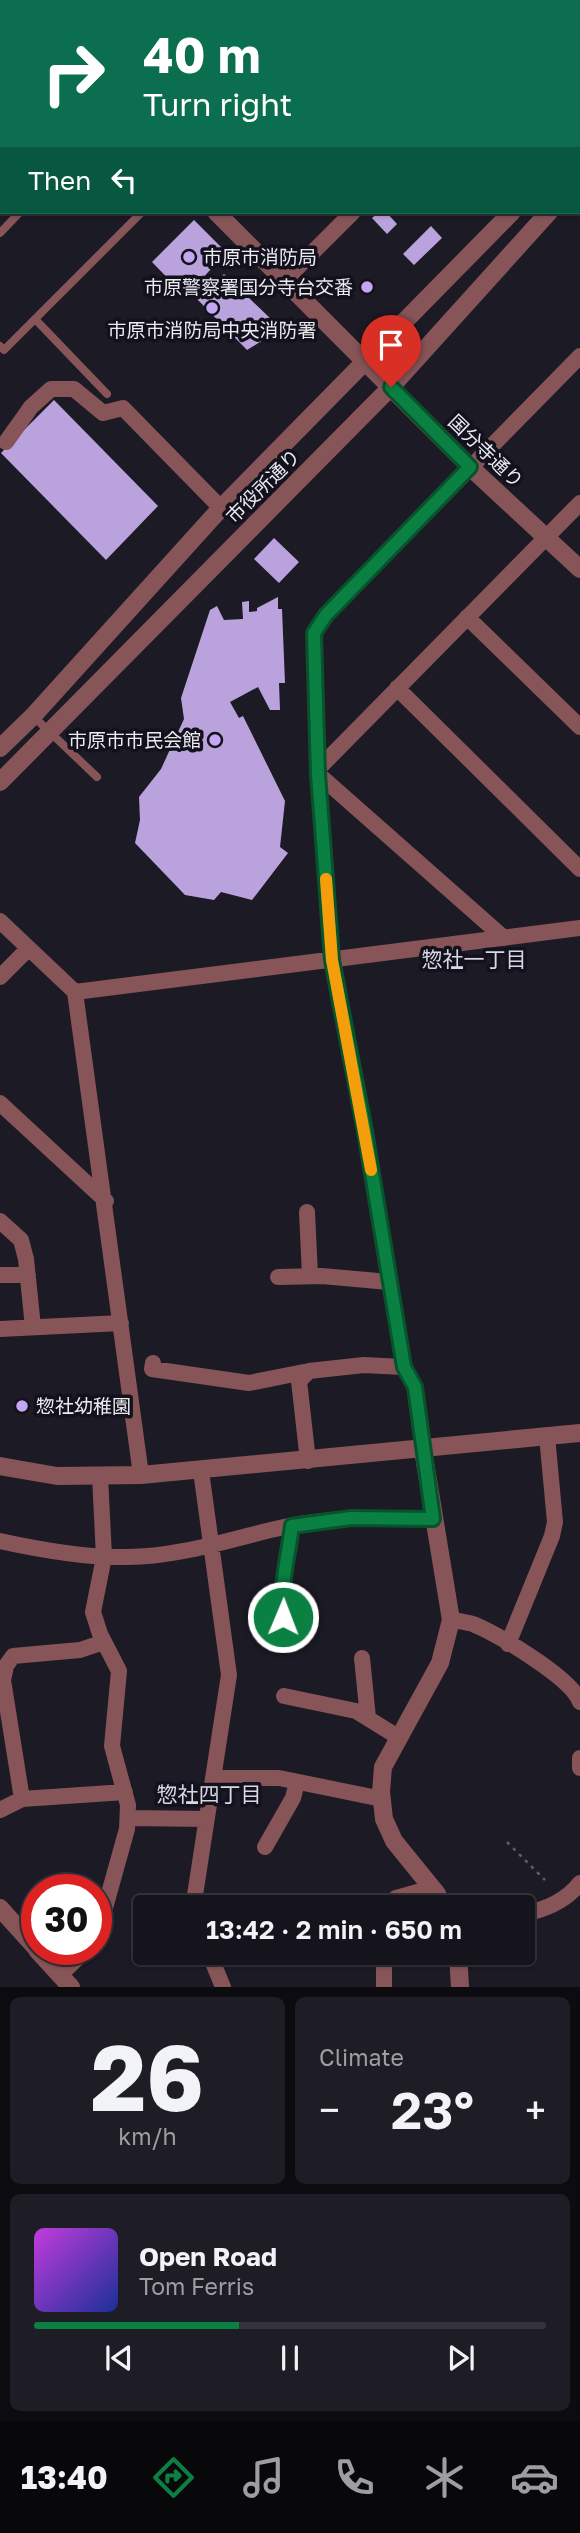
<!DOCTYPE html>
<meta charset="utf-8">
<style>
:root{--surface:#15141c;--page:#1e1d25;--text:#f1f3f6;--muted:#9d9ea3;--line:#34333b;--accent:#0b8043}
body{margin:0;font-family:"Golos Text","Noto Sans JP",sans-serif;background:var(--page);color:var(--text);height:100vh;display:flex;flex-direction:column;font-size:26px;white-space:nowrap}
*{box-sizing:border-box;margin:0}
p{font-size:23px;color:var(--muted)}
.icon{flex:none;width:38px;height:38px;fill:none;stroke:currentColor;stroke-width:2;stroke-linecap:round;stroke-linejoin:round}
.map{position:relative;height:1987px;overflow:hidden}
.details{display:flex;flex-direction:column;gap:10px;padding:10px;background:#0c0b0f;flex:1}
.details>*{flex:none}
.top-card{position:absolute;left:0px;top:0px;width:581px;height:214px;box-shadow:0 2px 5px #0004,0 0 0 2px var(--line);background:#0b6e4f;color:#fff;overflow:hidden}
.speed{position:absolute;left:21px;top:1874px;display:flex;gap:14px;font-size:35px;font-weight:700;text-align:center}
.speed>*{display:grid;place-content:center;width:91px;height:91px;border-radius:50%;background:var(--surface);box-shadow:0 2px 5px #0004,0 0 0 2px var(--line);line-height:1}
.speed .limit{border:10px solid #d22;background:#fff;color:#111}
.pin{position:absolute;display:grid;place-items:center;width:60px;height:60px;color:#fff;margin:-72px -30px;border-radius:50% 50% 50% 0;rotate:-45deg;box-shadow:0 0 7px #0007}
.pin .icon{rotate:45deg}
.me{position:absolute;width:77px;margin:-38px;rotate:1deg;stroke-linejoin:round;filter:drop-shadow(0 0 5px #0008)}
.turn{display:flex;align-items:center;gap:24px;height:147px;padding:0 28px;font-size:32px}
.turn .icon{width:91px;height:91px;stroke-width:2.5}
.turn b{display:block;font-size:49px;line-height:60px}
.then{display:flex;align-items:center;height:66px;padding:0 28px;background:#0003;gap:14px;font-size:26px}
.big{font-size:52px;font-weight:600;line-height:1.1}
.details .tile{flex:1;display:flex;flex-direction:column;justify-content:center;gap:10px;min-width:0;padding:0 24px;border-radius:10px;background:var(--page)}
.details .dial{align-items:center;gap:0}
.dial b{font-size:91px;line-height:1}
.song{display:flex;align-items:center;gap:21px}
.cover{width:84px;height:84px;border-radius:10px;background:linear-gradient(135deg,hsl(290 70% 55%),hsl(230 70% 35%))}
.played{height:7px;border-radius:4px;background:linear-gradient(90deg,var(--accent) 40%,var(--line) 40%)}
.keys{display:flex;justify-content:space-around;direction:ltr}
.heat{display:flex;justify-content:space-between;align-items:center;font-size:38px;direction:ltr}
.details .tiles{flex:1;display:grid;gap:10px;grid-template-columns:1fr 1fr}
.tile:last-child{grid-column:span 2}
.trip{position:absolute;left:133px;top:1895px;width:402px;height:70px;border-radius:7px;background:var(--surface);box-shadow:0 2px 5px #0004,0 0 0 2px var(--line);font-weight:600;line-height:70px;text-align:center}
.menu{display:flex;height:112px;justify-content:space-around;align-items:center;background:#08080b;color:var(--muted)}
.menu .icon{width:49px;height:49px}
.menu .active{color:var(--accent)}
.menu b{font-size:32px;color:var(--text)}
.map>svg:first-child{display:block}
</style>
<div class="map">
<svg width="580" height="1987" viewBox="0 0 580 1987">
<rect width="100%" height="100%" fill="#1c1a25"/>
<path fill="#baa2dd" d="M379 212H386L397 224 387 234 372 218Z
M194 220 226 252 186 297 152 262Z
M431 226 442 238 414 265 403 254Z
M224 274 271 319 259 328 268 337 247 350 197 299Z
M54 400 158 506 106 560 1 453Z
M274 538 299 562 279 583 254 559Z
M278 597V609H282L285 683H279L280 710H270L258 687 230 702 239 718 243 716 285 801 280 847 288 853 252 900 221 892 214 900 185 895 135 843 140 820 139 797 161 769 184 719 181 698 210 610 217 606 224 620 243 619 242 602 249 601V612L257 611V608Z"/>
<g fill="none" stroke-linecap="round" stroke-linejoin="round">
<path stroke="#5e5c66" stroke-width="2.5" stroke-dasharray="3.5 5" stroke-linecap="butt" d="M507 1842 545 1880"/>
<path stroke="#875558" stroke-width="8" d="M0 233 20 212
M35 319 107 394
M0 346 4 350 142 212
M33 716 97 777
M332 960 365 1131 403 1367"/>
<path stroke="#875558" stroke-width="16" d="M186 0 188 2
M350 0 352 2
M421 2 423 0
M562 2 564 0
M285 280 353 212
M6 442 31 407 51 389H74L103 413 123 408 221 508
M467 617 580 727
M397 688 580 869
M319 768 580 503
M318 774 504 938
M0 921 75 992 141 1475
M332 960 318 774 314 633 325 616 580 356
M0 977 28 949
M75 992 580 928
M0 1103 106 1201
M307 1212 310 1276
M0 1221 21 1240 26 1259 33 1327
M0 1275H28
M278 1277 322 1276 389 1282
M0 1329 121 1323
M153 1363 152 1369 249 1383 309 1371 364 1365 403 1367 415 1387 423 1450
M308 1461 299 1381 309 1371
M0 1541C41 1550 85 1558 127 1557 180 1557 233 1538 284 1527 334 1516 383 1518 433 1519
M283 1617C280 1586 288 1557 292 1526
M451 1620C458 1621 467 1622 473 1624 497 1634 572 1678 580 1702
M508 1644 552 1536 555 1522 547 1436
M362 1658 368 1718
M284 1696 356 1711 398 1737
M580 1758V1768
M213 1778H279L382 1799
M22 1799 3 1680 6 1666 13 1656 80 1650 104 1642
M0 1810 22 1799 125 1792
M128 1818 207 1819
M265 1847 293 1798 297 1782
M320 1904 329 1908
M193 1908 229 1675 201 1471
M388 1908 396 1898 432 1888
M523 1914C545 1910 566 1901 580 1883
M96 1940 127 1829 128 1805 112 1746 119 1671 100 1634 93 1612 104 1557 100 1476
M209 1953 223 1987
M60 1975 86 1950
M384 1987V1953"/>
<path stroke="#875558" stroke-width="18" d="M523 0 525 2
M0 1 2 3
M579 55 580 56
M579 144 580 143
M579 178 580 177
M216 212 470 467 580 569
M0 748 33 716 221 508 512 212
M0 782 391 387 549 212
M423 1450 451 1620 440 1663 383 1767 381 1792 384 1819 394 1841 437 1894 444 1908
M0 1466 57 1476 141 1475 580 1433
M0 1908 37 1949
M37 1950 71 1987
M458 1953 460 1987"/>
</g>
<g fill="none" stroke-linecap="round" stroke-linejoin="round">
<g stroke="#07532c" stroke-width="18">
<path id="route" d="M283 1617C280 1586 288 1557 292 1526L351 1518 433 1519 415 1387 404 1367 365 1131 332 960 318 774 314 633 326 615 470 467 391 387"/>
</g>
<use href="#route" stroke="#0b8043" stroke-width="12"/>
<path stroke="#f59e0b" stroke-width="12" d="M326 879 332 960 371 1170"/>
</g>
<g fill="#c3a7f2" stroke="#13111b" stroke-width="2.5">
<circle cx="189" cy="257" r="7"/>
<circle cx="367" cy="287" r="7"/>
<circle cx="212" cy="308" r="7"/>
<circle cx="215" cy="740" r="7"/>
<circle cx="22" cy="1406" r="7"/>
</g>
<g text-anchor="middle" stroke-width="7" stroke-linejoin="round" paint-order="stroke">
<g font-size="19" fill="#eceaf2" stroke="#13111b" text-anchor="start">
<text x="203" y="264">市原市消防局</text>
<text x="353" y="294" text-anchor="end">市原警察署国分寺台交番</text>
<text x="212" y="337" text-anchor="middle">市原市消防局中央消防署</text>
<text x="201" y="747" text-anchor="end">市原市市民会館</text>
<text x="36" y="1413">惣社幼稚園</text>
</g>
<g font-size="19" fill="#eceaf2" stroke="#13111b">
<text transform="translate(486 451) rotate(44)" y="7">国分寺通り</text>
<text transform="translate(263 486) rotate(-45)" y="7">市役所通り</text>
</g>
<g font-size="21" fill="#d9d6e6" stroke="#13111b">
<text x="474" y="967">惣社一丁目</text>
<text x="209" y="1802">惣社四丁目</text>
</g>
</g>
</svg>
<div class="speed"><div class="limit">30</div></div>
<div class="pin" style="left:391px;top:387px;background:#d93025"><svg class="icon" aria-label="arrive" viewBox="0 0 24 24"><path d="M6 21V4h12l-3 4 3 4H6"/></svg></div>
<svg class="me" style="left:283px;top:1617px" viewBox="-20 -20 40 40"><circle r="17" fill="#0b8043" stroke="#fff" stroke-width="3"/><path d="M0-11L8 9 0 5-8 9z" fill="#fff"/></svg>
<div class="trip">13:42 · 2 min · 650 m</div>
<div class="top-card">
<div class="turn"><svg class="icon" aria-label="right" viewBox="0 0 24 24"><path d="M7 20v-9h11M14 6l5 5-5 5"/></svg><div><b>40 m</b>Turn right</div></div>
<div class="then">Then<svg class="icon" aria-label="left" viewBox="0 0 24 24"><path d="M17 20v-9H6M10 6l-5 5 5 5"/></svg></div>
</div>
</div>
<section class="details">
<div class="tiles">
<div class="tile dial"><b>26</b><p>km/h</p></div>
<div class="tile"><p>Climate</p>
<div class="heat"><a>−</a><b class="big">23°</b><a>+</a></div>
</div>
<div class="tile">
<div class="song"><i class="cover"></i><div><b>Open Road</b><p>Tom Ferris</p></div></div>
<div class="played"></div>
<div class="keys"><svg class="icon" aria-label="previous" viewBox="0 0 24 24"><path d="M18 5L8 12l10 7zM5 5v14"/></svg><svg class="icon" aria-label="pause" viewBox="0 0 24 24"><path d="M8 5v14M16 5v14"/></svg><svg class="icon" aria-label="next" viewBox="0 0 24 24"><path d="M6 5l10 7-10 7zM19 5v14"/></svg></div>
</div>
</div>
</section>
<nav class="menu">
<b>13:40</b>
<svg class="icon active" aria-label="directions" viewBox="0 0 24 24"><path d="M12 3l9 9-9 9-9-9zM9 14v-3h6M13 9l2 2-2 2"/></svg>
<svg class="icon" aria-label="music" viewBox="0 0 24 24"><path d="M9 18V5l10-2v13"/><circle cx="6" cy="18" r="3"/><circle cx="16" cy="16" r="3"/></svg>
<svg class="icon" aria-label="phone" viewBox="0 0 24 24"><path d="M5 4h4l2 5-3 2q2 4 5 5l2-3 5 2v4C11 20 4 13 5 4z"/></svg>
<svg class="icon" aria-label="climate" viewBox="0 0 24 24"><path d="M12 3v18M4 7l16 10M4 17L20 7"/></svg>
<svg class="icon" aria-label="car" viewBox="0 0 24 24"><path d="M5 17H2v-5l4-1 3-4h7l3 4 3 1v5h-3M9 17h6M6 11h13"/><circle cx="7" cy="17" r="2"/><circle cx="17" cy="17" r="2"/></svg>
</nav>
